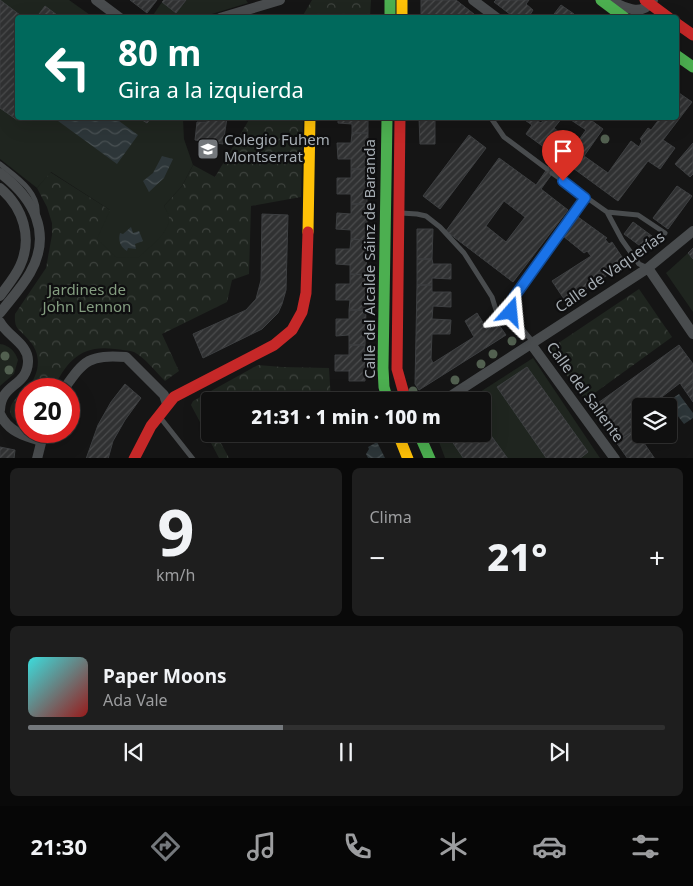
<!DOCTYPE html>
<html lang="es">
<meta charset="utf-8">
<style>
:root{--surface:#101010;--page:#1e1e1e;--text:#f1f3f6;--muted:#9c9d9f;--line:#303030;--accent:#74787c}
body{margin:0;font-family:"Noto Sans",sans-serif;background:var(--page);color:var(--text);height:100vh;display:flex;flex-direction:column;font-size:19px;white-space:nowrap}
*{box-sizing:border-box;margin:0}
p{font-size:16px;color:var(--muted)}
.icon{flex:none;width:28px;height:28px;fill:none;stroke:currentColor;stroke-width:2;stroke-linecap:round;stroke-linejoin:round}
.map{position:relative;height:458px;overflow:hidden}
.side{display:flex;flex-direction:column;gap:10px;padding:10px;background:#090909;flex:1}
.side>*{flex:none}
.top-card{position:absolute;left:15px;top:15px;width:664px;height:105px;border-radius:5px;box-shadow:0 5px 20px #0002,0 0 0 1px var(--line);background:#00695c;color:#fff;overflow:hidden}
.controls{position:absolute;left:632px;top:398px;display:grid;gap:10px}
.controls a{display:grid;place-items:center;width:45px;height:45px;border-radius:5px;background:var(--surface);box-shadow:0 5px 20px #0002,0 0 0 1px var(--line);font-size:25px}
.speed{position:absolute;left:15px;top:378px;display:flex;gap:10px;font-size:25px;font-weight:700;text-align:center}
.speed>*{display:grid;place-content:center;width:65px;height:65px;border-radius:50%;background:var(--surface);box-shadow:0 5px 20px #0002,0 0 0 1px var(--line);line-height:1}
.speed .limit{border:8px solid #d22;background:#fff;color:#111}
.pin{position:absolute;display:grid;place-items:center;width:42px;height:42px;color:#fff;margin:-51px -21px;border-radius:50% 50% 50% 0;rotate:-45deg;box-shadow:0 0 5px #0007}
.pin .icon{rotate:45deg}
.me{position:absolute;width:55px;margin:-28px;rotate:18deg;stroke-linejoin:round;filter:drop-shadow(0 0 4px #0008)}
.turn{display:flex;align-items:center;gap:18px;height:105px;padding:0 20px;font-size:22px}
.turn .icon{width:65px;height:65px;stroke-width:2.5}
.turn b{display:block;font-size:35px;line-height:42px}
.big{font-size:38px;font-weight:800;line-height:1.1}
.side .card{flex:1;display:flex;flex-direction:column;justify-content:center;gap:8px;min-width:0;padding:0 18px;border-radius:8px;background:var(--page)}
.side .dial{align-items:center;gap:0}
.dial b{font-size:65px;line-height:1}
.song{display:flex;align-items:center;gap:15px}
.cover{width:60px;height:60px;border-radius:8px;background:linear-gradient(135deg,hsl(180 70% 55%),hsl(0 70% 35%))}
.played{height:5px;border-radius:2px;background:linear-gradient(90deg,var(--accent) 40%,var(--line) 40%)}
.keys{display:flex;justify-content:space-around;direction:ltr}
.heat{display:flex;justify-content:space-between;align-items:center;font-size:28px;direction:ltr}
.side .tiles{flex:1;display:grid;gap:10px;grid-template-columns:1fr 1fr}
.card:last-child{grid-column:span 2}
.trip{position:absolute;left:201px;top:392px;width:290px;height:50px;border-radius:5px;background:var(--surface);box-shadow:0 5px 20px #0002,0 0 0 1px var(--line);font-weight:800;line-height:50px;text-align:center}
.dock{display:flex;height:80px;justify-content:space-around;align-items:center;background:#060606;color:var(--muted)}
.dock .icon{width:35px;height:35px}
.dock .active{color:var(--accent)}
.dock b{font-size:22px;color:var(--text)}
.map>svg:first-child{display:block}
</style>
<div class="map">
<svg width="693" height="459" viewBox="0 0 693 459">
<defs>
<pattern id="forest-crowns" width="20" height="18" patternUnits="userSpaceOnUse" patternTransform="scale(1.25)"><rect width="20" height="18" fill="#1f251f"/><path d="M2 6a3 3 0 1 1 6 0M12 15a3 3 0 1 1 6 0" fill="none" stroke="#3d423d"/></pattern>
<pattern id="water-waves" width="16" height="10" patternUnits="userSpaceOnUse" patternTransform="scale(1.25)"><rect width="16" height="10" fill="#2d3639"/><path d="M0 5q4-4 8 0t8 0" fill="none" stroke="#495153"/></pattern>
<pattern id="building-hatch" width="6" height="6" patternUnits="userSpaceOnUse" patternTransform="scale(1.25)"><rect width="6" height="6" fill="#303132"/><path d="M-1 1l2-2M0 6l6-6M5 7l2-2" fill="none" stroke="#4b4c4d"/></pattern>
</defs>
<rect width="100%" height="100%" fill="#151515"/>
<path fill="url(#forest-crowns)" d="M312 0H371L370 17H302Z
M250 118H303L301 197 251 206 249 274 232 280 227 302 162 334 179 371 165 381C155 371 146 359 134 352 128 350 121 350 115 349 81 344 67 361 53 389H27C40 373 43 354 27 338 18 328 14 329 15 314L46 268 52 235V223L47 207 37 188 50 172 110 210 163 233C169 223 170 217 164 206L182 186 193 165 215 177Z
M639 289 672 337 585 400 548 350Z
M258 365 282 367 329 368 331 401H210V434H216L229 458H219L191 405 193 401Z
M26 389V425C0 417 10 401 26 389Z"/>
<path fill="#1f251f" d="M0 0H69L93 17 18 18V118H183L184 139 193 165 182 186 164 206C166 210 169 214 169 218 169 234 149 247 139 257L117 258 97 239 110 210 51 172 37 188 0 159Z
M186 0H246L248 3 202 17 151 18 162 2 176 13Z
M688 253 693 259V312L666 273Z
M0 344C9 345 15 351 18 360L14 374 0 386Z
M533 358 600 458H445L436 434H482V401H466Z"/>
<path fill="url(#water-waves)" d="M54 118H115L138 135 117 164Z
M162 156 173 159 164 178 149 192 143 181 153 173Z
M131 227 133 233 139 231 143 241 135 244 136 249 128 248 127 251C120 247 118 240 120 233L123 234Z
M679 394 693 413V418L684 424 667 402Z
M377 442 385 458H368L366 454 369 449 368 447Z"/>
<path fill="url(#building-hatch)" stroke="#3d3f41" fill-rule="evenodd" d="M0 0 24 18H18V118H19L17 120 0 108Z
M130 0H157L147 13Z
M164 0H186L176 13 162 2Z
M421 0H456L479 18H444L442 16V18H421Z
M496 0H529L526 4 533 10 528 18H515L494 2Z
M561 5 574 14 571 18H551Z
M45 6 61 18H36Z
M679 93 692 102 663 140 675 148 660 169 648 161 618 201 562 160 541 189 568 210 513 282 446 231 499 158 536 185 556 156 526 134 532 125 522 118H533L541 123 545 118H562L554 128 560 133 564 131 570 136 569 139 576 144 586 130 568 118H588L603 129 584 156 608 173 631 141 639 147 642 141 640 139 648 128 651 130 660 118H676V96ZM504 201 525 217 506 242 486 226Z
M139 118H151L147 123Z
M208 118H227L223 144 195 140 197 122H207Z
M338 118H368V133H352V124L338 123Z
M419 118H435V144H420Z
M352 133H368L367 169H351V159H338L337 143H351Z
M469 135 486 148 440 209 423 196Z
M693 143V174L690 177 675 164Z
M351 169H367V204H351V194H337V178H351Z
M677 186 692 196 668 229 653 218Z
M351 204H367V240L351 239V230L336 229 337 213 351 214Z
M262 214 288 215 286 290 282 304 278 313 262 329 203 358 193 334 246 310 256 299 261 280Z
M578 217 607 238 605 239 609 244 612 242 626 263 566 302 552 281 591 256 587 251 584 253 563 236Z
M633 222 656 239 647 251 624 234Z
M417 229H433L432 259H417Z
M351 239 367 240 366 275 350 274V265L336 264V249H350Z
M693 248V259L688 253Z
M417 259H432L433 264H451V279L432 278V285H417Z
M350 274 366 275V310H349L350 300H336V284H350Z
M417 285H432V292H451V307L433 306 432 319 451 320 450 334H432L431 359 433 363 474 337 465 321 477 313 487 329 497 322 506 335 419 390 415 384Z
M349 310H366L365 345H349V335L336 336V319H349Z
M349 345H365V381H349V371H335V355H349Z
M679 345 693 364V382L684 389 680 383 650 406H641V413L630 422 635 430 616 442 591 408Z
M527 367 588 452 579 459H547L497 387Z
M693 382V402L684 389Z
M125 384 141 398 125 420 113 441 108 459H86L98 425 111 402Z
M482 423 508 459H464L447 434H482Z
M635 430 655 459H628L616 442Z
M0 447 15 450 14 459H0Z"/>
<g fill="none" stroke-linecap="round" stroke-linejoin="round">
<path stroke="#494c4e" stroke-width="5" d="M491 118 504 137 547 169
M0 164C16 177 40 192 37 215
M552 173 607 212 622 240 639 264 648 268
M607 212 638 215 665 233
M401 213 417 214 426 216 440 227 464 253 492 297 496 310 512 326 520 325
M533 342C522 328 507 316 513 297L585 198
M159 416 193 459"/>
<path stroke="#494c4e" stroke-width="10" d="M96 0 120 18
M473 0 497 18
M611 1C626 8 642 17 653 0
M220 18 280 0
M0 173C33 198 53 233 30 273 22 287 10 300 0 313
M0 188C23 207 33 238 20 266 15 277 7 286 0 296
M648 268 693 334
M0 322C7 336 29 344 28 362 27 387 1 383 0 410
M531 344 615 459
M64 389C85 359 89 355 126 357L164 395 167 404
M443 401 648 268 693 231
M0 414C8 431 23 436 41 441
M37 459 44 431"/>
<path stroke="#4caf50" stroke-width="11" d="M390 0V18
M601 0 625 18
M676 55 693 67
M387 118 383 368 384 387 388 401
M419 434 430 459"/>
<path stroke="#ffc107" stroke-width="11" d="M402 0V18
M308 232 310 118
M398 434 408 459"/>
<path stroke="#c62828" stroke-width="11" d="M645 0 669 18
M676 23 693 35
M400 118 397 369 406 401
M134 459 151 426 174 397 274 345 292 330 302 312 306 293 308 232"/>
</g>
<g fill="#526050">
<circle cx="605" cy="139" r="4.5"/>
<circle cx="512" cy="341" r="4.5"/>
<circle cx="493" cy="354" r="4.5"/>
<circle cx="5" cy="356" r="4.5"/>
<circle cx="481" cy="364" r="4.5"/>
<circle cx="9" cy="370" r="4.5"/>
<circle cx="455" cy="380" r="4.5"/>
<circle cx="413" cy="391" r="4.5"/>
<circle cx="431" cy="396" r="4.5"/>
</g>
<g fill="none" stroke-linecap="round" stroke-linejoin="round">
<g stroke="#114b97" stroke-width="12">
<path id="route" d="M511 312V303L514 297 585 198 563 181"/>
</g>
<use href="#route" stroke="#1a73e8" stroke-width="9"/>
</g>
<defs>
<g id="school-square" transform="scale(1.125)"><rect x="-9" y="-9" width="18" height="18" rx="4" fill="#74787c" stroke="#0f0f10"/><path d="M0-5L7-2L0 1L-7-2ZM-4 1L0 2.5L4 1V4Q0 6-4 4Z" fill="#fff"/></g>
</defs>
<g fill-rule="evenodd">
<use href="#school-square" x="208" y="149"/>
</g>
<g text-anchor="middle" stroke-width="4.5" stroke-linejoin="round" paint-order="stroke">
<g font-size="15" fill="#a7aeb4" stroke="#0f0f10" text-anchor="start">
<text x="224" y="145">Colegio Fuhem<tspan x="224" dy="17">Montserrat</tspan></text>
</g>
<g font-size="15" fill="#a7aeb4" stroke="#0f0f10">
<text transform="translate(370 259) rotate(-90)" y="5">Calle del Alcalde Sáinz de Baranda</text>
<text transform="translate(610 272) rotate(-35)" y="5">Calle de Vaquerías</text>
<text transform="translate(585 392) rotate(54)" y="5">Calle del Saliente</text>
</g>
<g font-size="15" fill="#849d80" stroke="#0f0f10">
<text x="87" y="295">Jardines de<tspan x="87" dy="17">John Lennon</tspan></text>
</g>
</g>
</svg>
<div class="controls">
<a><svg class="icon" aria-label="layers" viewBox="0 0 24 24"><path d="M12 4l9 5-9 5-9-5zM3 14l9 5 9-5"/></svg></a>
</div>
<div class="speed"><div class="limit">20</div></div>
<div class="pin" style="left:563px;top:181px;background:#d93025"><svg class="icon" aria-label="arrive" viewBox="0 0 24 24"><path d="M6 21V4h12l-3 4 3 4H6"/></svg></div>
<svg class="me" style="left:511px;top:312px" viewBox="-20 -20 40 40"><path d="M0-17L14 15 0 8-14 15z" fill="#1a73e8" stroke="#fff" stroke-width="4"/></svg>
<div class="trip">21:31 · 1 min · 100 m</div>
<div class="top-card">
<div class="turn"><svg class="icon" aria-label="left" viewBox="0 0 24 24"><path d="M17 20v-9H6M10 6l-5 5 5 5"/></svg><div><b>80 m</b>Gira a la izquierda</div></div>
</div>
</div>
<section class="side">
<div class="tiles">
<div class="card dial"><b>9</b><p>km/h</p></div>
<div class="card"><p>Clima</p>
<div class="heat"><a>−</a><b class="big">21°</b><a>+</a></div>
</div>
<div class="card">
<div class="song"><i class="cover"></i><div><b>Paper Moons</b><p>Ada Vale</p></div></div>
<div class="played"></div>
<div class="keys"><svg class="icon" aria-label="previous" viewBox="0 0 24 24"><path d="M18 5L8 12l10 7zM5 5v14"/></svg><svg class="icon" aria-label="pause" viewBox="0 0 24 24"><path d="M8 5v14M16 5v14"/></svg><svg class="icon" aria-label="next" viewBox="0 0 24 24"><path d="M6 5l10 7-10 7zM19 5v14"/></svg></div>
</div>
</div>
</section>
<nav class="dock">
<b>21:30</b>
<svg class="icon active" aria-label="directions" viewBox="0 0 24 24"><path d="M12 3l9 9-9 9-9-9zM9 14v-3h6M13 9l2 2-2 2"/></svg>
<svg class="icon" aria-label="music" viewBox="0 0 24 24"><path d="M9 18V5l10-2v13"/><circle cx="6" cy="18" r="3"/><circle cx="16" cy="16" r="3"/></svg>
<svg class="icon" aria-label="phone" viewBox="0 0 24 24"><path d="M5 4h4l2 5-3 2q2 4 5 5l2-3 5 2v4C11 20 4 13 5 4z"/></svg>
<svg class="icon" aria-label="climate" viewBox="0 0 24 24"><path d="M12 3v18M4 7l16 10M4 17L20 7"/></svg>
<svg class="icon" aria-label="car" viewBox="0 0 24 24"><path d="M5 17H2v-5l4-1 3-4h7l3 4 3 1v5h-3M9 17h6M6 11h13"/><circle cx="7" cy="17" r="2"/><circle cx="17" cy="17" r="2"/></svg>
<svg class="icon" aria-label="filters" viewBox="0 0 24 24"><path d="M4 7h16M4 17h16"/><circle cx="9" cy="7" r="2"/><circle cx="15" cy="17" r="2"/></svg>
</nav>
